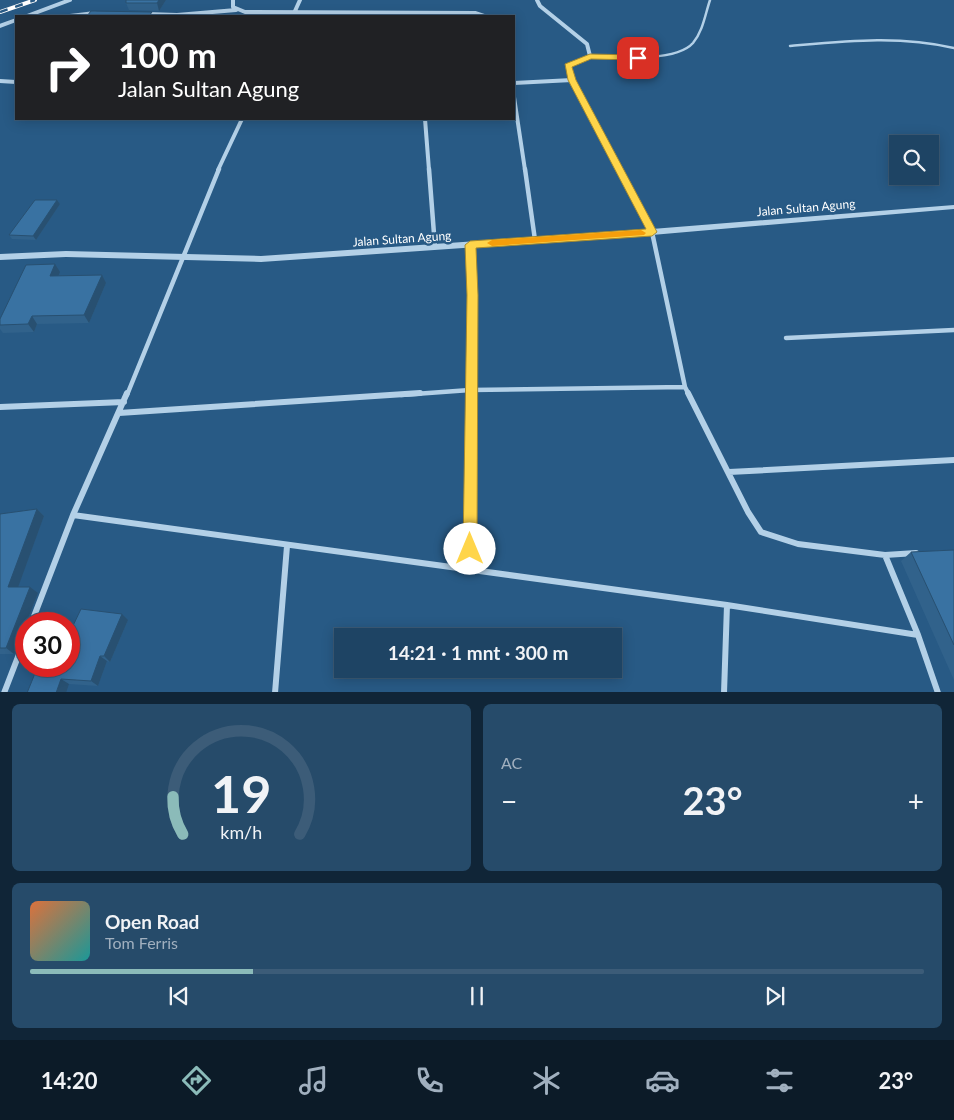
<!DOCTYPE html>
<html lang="id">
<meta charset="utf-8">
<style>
:root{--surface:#1e4464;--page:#264b6a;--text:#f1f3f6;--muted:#a1b0bf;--line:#3c5c78;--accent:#8bbbb9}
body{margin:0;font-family:Lato,sans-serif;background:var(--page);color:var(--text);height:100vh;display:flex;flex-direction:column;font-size:19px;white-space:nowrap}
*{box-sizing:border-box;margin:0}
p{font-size:16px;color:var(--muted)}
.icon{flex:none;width:28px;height:28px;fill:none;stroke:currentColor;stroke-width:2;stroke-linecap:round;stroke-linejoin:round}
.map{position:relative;height:692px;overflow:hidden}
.details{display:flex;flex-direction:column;gap:12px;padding:12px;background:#102537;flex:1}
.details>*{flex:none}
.banner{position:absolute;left:15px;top:15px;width:500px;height:105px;border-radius:0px;box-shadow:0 2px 12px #0003,0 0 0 1px var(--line);background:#202124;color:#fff;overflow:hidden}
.controls{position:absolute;left:889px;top:135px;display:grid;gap:10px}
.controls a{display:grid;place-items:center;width:50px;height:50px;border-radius:0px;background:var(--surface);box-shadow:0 2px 12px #0003,0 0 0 1px var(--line);font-size:25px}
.speed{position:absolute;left:15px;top:612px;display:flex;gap:10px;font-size:25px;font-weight:700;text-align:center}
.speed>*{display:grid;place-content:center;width:65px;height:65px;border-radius:50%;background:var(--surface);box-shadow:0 2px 12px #0003,0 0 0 1px var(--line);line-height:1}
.speed .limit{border:8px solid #d22;background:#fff;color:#111}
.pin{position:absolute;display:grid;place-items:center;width:42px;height:42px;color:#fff;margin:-21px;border-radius:10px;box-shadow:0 2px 8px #0006}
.me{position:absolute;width:55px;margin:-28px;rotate:0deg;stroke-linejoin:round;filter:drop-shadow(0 0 4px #0008)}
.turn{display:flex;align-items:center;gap:18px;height:105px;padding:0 20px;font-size:22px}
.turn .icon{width:65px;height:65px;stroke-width:2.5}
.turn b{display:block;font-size:35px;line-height:42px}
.big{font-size:38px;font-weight:700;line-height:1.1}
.details .widget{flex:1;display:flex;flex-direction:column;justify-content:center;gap:8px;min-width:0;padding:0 18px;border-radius:8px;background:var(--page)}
.details .dial{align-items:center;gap:0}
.dial svg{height:130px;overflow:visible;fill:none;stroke:var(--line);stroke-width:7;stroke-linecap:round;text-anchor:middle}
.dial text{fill:var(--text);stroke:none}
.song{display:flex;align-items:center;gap:15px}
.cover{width:60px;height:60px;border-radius:8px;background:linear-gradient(135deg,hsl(20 70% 55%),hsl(180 70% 35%))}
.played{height:5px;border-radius:2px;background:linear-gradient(90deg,var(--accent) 25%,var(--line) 25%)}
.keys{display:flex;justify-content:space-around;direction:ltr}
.heat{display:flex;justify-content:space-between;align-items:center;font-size:28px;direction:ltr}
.details .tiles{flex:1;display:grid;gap:12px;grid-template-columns:1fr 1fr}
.widget:last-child{grid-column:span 2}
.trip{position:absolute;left:334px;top:628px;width:288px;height:50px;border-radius:0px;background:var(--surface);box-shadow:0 2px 12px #0003,0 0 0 1px var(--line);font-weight:700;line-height:50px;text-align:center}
.tab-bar{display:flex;height:80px;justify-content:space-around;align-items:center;background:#0c1b28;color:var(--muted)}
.tab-bar .icon{width:35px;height:35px}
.tab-bar .active{color:var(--accent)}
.tab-bar b{font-size:22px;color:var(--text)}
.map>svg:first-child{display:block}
</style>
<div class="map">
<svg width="954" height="693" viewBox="0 0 954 693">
<rect width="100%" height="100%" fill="#285a85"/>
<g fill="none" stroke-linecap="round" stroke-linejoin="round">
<path stroke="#b3d0e7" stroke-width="2.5" d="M790 46C846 41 899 35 954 48
M590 56C615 57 675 63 693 43 703 31 705 15 710 0"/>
<path stroke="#b3d0e7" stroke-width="4" d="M233 0V7L245 12 475 13 484 16
M537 0 540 6 587 44 590 56 568 66 572 80 619 170
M295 11 300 0
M148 14 177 15 236 10
M27 16 70 0
M70 16 95 13
M0 26 16 20
M0 81 16 82
M514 83 572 80
M514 97 525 170
M425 119 429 170
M218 170 242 119"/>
<path stroke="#b3d0e7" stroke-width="4.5" d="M429 169 435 247
M525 169 535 240
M619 169 652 232 685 387 689 395
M470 245 473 295 470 395
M786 338 954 330
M127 395 219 169
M401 395 470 390 685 387"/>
<path stroke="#b3d0e7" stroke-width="6" d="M470 393V569
M688 393 748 512 761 532 798 544 885 555 916 553
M0 407 124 402
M119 413 420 393
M729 472 954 460
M73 515 727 605 918 635
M885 555 918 635 938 693
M31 624 73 515 127 393
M4 693 26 636
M275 693 287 546
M724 693 727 605"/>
<path fill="#b3d0e7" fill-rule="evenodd" d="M954 205V209L652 235 261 262 66 257 0 260V254L66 251 261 256 652 229Z"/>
<g stroke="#fff" stroke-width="4">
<path id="rail" d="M0 12 35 0"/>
</g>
<use href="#rail" stroke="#285a85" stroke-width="2.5" stroke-dasharray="8" stroke-linecap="butt"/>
</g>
<path fill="#31628b" d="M126 0H166L159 11 129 10 126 3Z
M35 119H64V120H36Z
M57 200 60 204 36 240 12 239 9 235Z
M60 272 58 276 106 283 89 323 37 324 34 332 3 333 0 329V319Z
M37 509 44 516 18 587 38 593 14 654H0V514Z
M954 550V680L901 561 911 552Z
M128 620 110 662 107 661 98 686 69 684 27 693 69 666Z"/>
<path fill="#285071" d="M159 0H166L159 11 157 3Z
M57 200 60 204 36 240 33 236Z
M55 264 60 272 55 284 50 276Z
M102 275 106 283 89 323 84 315Z
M32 316 37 324 34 332 28 324Z
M37 509 44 516 16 593 8 587Z
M30 587 38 593 14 654 6 648Z
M122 614 128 620 110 662 104 656Z
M100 656 107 661 98 686 91 681Z
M61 679 69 684 66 693H56Z"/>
<path fill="#3972a2" stroke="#285071" d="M126 0H159L157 3H126Z
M91 11 152 12 149 16H87Z
M35 200H57L33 236 9 235Z
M55 264 50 276 102 275 84 315 32 316 28 324 0 325V319L26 265Z
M37 509 8 587H30L6 648H0V514Z
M954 550V645L911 552Z
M81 609 122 614 104 656H100L91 681 61 679 56 693H27L38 666H69V634Z"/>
<path fill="#ffd54a" stroke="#a68a30" d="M590 54 638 55 642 58 638 60 591 59 572 67 576 80 657 232 652 236 476 248 478 295 477 549 475 554 470 556 465 554 463 549 467 295 465 245 470 241 646 229 568 80 565 64Z"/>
<path fill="#f59e0b" d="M641 230 646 233 644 235 492 246 487 243 492 240Z"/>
<g text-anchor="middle" stroke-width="5" stroke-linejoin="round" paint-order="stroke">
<g font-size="12" fill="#fff" stroke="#285a85">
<text transform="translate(806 208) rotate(-5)" y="4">Jalan Sultan Agung</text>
<text transform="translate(402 239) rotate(-4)" y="4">Jalan Sultan Agung</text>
</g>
</g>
</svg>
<div class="controls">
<a><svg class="icon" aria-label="search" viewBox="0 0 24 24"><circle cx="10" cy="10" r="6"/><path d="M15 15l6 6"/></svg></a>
</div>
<div class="speed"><div class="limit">30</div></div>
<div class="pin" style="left:638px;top:58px;background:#d93025"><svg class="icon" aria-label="arrive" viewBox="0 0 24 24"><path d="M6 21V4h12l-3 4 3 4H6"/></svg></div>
<svg class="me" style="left:470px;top:549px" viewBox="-20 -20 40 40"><circle r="19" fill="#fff"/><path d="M0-13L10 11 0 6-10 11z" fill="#ffd54a"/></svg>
<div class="trip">14:21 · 1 mnt · 300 m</div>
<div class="banner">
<div class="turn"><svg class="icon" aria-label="right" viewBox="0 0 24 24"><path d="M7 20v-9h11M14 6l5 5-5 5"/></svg><div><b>100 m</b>Jalan Sultan Agung</div></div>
</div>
</div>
<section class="details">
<div class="tiles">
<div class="widget dial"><svg viewBox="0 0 100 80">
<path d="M14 69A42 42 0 1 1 86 69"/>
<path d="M14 69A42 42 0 0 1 8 46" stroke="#8bbbb9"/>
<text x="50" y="56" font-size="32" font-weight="700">19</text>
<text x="50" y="72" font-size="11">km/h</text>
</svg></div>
<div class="widget"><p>AC</p>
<div class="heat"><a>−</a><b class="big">23°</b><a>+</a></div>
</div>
<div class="widget">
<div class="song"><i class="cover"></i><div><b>Open Road</b><p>Tom Ferris</p></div></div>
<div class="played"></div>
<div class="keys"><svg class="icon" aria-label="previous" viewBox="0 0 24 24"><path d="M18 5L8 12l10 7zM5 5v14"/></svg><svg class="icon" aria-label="pause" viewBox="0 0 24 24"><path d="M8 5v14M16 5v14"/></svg><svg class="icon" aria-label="next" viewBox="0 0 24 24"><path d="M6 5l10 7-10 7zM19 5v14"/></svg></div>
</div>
</div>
</section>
<nav class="tab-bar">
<b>14:20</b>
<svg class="icon active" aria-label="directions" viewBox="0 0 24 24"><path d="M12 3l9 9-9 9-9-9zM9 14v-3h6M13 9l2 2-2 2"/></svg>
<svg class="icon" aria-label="music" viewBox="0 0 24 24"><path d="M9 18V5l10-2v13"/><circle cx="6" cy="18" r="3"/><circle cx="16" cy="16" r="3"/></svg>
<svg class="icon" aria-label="phone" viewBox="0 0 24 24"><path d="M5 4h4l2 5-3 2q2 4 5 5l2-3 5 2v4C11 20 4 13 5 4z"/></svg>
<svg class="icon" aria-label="climate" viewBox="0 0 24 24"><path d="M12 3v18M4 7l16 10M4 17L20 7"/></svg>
<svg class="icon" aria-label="car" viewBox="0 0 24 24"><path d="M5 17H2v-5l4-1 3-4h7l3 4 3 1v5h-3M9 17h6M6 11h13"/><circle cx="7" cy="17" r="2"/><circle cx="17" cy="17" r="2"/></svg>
<svg class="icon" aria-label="filters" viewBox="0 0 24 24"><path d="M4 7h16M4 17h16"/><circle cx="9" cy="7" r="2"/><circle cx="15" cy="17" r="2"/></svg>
<b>23°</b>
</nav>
